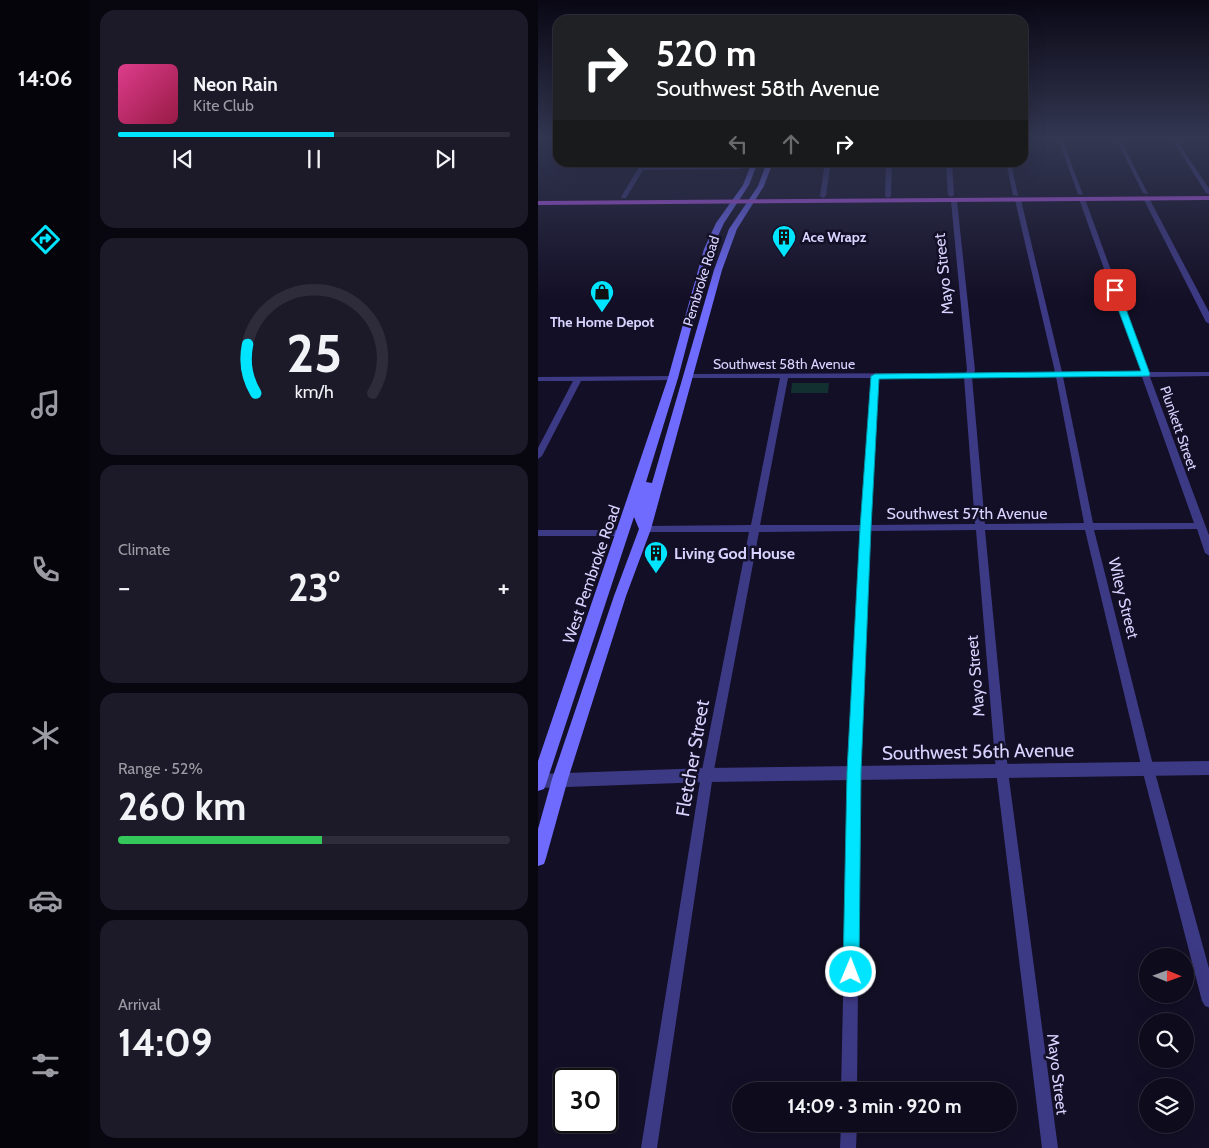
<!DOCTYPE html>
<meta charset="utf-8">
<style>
:root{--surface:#0e0b1c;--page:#1c1929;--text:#f1f3f6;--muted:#9b9ba3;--line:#2e2b3b;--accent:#00e5ff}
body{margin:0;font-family:Cabin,sans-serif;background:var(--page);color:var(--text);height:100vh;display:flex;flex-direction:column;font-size:19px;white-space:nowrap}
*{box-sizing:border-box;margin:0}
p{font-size:16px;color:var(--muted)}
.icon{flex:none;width:28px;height:28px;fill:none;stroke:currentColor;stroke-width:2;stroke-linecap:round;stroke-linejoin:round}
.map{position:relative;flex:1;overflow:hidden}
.side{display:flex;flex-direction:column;gap:10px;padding:10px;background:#08060f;width:448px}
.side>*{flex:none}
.hud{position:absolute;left:15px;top:15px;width:475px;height:152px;border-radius:15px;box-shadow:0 5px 20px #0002,0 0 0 1px var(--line);background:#202124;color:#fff;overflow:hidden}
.needle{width:32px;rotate:91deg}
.buttons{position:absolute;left:601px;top:948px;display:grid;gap:10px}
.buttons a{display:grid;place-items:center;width:55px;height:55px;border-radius:50%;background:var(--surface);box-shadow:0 5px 20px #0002,0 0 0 1px var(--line);font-size:25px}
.speed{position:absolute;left:15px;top:1068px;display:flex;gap:10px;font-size:25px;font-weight:700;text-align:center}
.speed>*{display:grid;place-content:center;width:65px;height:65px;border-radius:50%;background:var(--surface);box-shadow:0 5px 20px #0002,0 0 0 1px var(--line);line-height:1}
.speed .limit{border:2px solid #111;border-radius:8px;background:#fff;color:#111}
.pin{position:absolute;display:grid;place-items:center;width:42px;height:42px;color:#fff;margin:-21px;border-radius:10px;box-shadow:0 2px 8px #0006}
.me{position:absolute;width:55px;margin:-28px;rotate:1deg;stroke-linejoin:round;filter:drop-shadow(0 0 4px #0008)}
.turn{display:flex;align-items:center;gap:18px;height:105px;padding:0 20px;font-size:22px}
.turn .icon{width:65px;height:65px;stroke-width:2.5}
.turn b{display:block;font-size:35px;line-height:42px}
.lanes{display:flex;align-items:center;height:48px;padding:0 20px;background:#0003;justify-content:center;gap:25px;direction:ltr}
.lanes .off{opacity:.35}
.big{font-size:38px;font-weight:700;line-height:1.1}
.side .widget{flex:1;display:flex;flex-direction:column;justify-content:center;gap:8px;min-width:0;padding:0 18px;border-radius:15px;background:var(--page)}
.side .dial{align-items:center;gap:0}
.dial svg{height:130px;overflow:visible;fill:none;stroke:var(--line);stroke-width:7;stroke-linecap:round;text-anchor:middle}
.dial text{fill:var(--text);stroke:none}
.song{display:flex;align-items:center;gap:15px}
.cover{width:60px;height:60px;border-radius:8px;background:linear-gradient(135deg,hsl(330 70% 55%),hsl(340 70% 35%))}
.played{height:5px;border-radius:2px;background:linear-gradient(90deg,var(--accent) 55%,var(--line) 55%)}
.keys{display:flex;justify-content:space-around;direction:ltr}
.heat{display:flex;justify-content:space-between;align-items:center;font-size:28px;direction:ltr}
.charge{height:8px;border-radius:4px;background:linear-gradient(90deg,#34c759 52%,var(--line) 0)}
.trip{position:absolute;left:194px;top:1082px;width:285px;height:50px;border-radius:25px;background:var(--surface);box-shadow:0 5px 20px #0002,0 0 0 1px var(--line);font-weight:700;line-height:50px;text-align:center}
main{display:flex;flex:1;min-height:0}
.menu{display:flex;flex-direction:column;width:90px;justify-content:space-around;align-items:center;background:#06040b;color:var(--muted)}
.menu .icon{width:35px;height:35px}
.menu .current{color:var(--accent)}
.menu b{font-size:22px;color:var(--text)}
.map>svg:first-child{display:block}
</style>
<main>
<nav class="menu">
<b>14:06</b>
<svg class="icon current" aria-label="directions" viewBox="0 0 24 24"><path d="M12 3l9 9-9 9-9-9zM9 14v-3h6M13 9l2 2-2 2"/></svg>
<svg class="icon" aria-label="music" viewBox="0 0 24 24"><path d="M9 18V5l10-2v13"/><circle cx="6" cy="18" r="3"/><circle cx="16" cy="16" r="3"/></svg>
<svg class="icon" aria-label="phone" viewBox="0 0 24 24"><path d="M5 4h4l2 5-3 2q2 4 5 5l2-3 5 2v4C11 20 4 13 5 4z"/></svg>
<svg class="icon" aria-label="climate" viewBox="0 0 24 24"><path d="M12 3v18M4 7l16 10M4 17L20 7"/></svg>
<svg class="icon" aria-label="car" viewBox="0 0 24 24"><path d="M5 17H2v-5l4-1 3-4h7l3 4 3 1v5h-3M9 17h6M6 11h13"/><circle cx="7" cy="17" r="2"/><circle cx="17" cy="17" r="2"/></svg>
<svg class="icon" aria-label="filters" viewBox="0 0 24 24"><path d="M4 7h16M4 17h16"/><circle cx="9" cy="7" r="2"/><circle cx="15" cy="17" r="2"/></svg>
</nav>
<section class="side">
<div class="widget">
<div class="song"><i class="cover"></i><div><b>Neon Rain</b><p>Kite Club</p></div></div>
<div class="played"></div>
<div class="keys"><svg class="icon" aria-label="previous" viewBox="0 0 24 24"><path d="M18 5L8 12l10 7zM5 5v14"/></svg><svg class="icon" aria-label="pause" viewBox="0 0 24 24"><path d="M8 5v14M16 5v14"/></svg><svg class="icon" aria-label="next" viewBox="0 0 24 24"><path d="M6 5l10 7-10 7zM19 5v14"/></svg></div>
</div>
<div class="widget dial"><svg viewBox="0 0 100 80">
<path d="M14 69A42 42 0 1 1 86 69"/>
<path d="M14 69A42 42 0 0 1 9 39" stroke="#00e5ff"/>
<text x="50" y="56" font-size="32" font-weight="700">25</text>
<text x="50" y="72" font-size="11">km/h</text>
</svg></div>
<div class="widget"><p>Climate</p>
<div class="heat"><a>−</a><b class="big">23°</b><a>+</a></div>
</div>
<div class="widget"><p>Range · 52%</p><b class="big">260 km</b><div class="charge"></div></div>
<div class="widget"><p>Arrival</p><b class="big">14:09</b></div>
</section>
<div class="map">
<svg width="672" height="1148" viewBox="0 0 672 1148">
<rect width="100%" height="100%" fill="#130f26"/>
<path fill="#12302f" d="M254 383H291L290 393H253Z"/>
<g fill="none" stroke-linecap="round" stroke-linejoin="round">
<path fill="#3d3a85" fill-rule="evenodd" d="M520 139H524L545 195 540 194Z
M578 139H582L610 194 605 193Z
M634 139H638L672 190V195L668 193Z
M104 162H108L107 166 202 165 217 162 220 164 202 169 105 170 88 198H84L83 197Z
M287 162H293L288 196 285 198 282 196Z
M348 162H354L353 196 350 198 347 196Z
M408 162H414L416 195 413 197 410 195Z
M468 162H473L480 196 475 195Z
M608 196 611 198 672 314V324L668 322 605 198Z
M544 197 547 199 610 372H672V376L612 377 672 538V556L667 553 659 529 556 530 616 769 672 972V1008L667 1006 664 1001 604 769 547 530H447L470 771 520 1148H504L458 771 438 530 332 531 322 772 319 1091H303L310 772 322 531 221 532 175 775 119 1148H103L163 775 211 532H107L102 529 107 526 213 525 242 378H150L146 376 150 374 428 373 429 370 413 201 416 199 419 201 437 370 436 373 517 372 477 200 480 198 483 200 524 372H603L541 199ZM426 377 437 524 332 525 341 378ZM434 377H518L546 523 447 524ZM525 377H604L656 523H555ZM250 378H333L323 525H222Z
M135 376H138V380L43 381 4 456 0 459V448L35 381H0V377Z
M0 530H85L90 533 85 536H0Z
M303 1124H319L318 1148H302Z"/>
<path fill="#3d3a85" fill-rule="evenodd" d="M672 761V775L169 782 0 788V774L169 768Z"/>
<path fill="#6f6bff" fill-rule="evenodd" d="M214 162H220L211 185 186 223 174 249 140 378 108 482 114 483 176 270 191 229 220 186 229 162H235L226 186 199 229 184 270 113 529 88 596 30 779 8 858 6 864 0 866V829L14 779 76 596 101 529 96 517 8 784 6 789 0 791V761L130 378 166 249 178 223 205 185Z"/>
<path fill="#c25bff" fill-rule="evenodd" d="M672 196V200L0 205V201Z"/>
</g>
<linearGradient id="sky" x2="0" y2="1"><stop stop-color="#0a0815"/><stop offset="0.46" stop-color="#333752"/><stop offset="1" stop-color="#333752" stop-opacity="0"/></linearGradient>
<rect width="672" height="300" fill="url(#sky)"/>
<path fill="#00e5ff" stroke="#0095a6" d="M577 288 581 290 612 374 611 376 341 379 333 528 323 772 321 972 319 978 313 980 307 978 305 972 309 772 322 528 333 376 337 374 603 371 573 290Z"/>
<defs>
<g id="building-pin" transform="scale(1.25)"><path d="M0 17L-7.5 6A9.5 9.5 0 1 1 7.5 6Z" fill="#00e5ff" stroke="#130f26"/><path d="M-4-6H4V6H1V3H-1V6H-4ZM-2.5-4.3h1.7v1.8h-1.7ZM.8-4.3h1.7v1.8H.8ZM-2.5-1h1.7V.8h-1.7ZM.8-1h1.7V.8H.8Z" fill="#111"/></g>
<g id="shop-pin" transform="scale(1.25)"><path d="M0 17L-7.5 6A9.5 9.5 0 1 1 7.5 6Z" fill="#00e5ff" stroke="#130f26"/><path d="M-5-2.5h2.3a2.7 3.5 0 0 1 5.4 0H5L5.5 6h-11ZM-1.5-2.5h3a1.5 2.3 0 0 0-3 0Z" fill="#111"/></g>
</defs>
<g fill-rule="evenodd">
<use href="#building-pin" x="246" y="237"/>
<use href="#shop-pin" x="64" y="292"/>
<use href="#building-pin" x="118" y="553"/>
</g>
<g text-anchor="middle" stroke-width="5" stroke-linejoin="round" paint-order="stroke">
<g font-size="14" font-weight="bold" fill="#d9d4ff" stroke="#130f26" text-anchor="start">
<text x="264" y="242">Ace Wrapz</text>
<text x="64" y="327" text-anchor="middle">The Home Depot</text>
</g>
<g font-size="14" fill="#d9d4ff" stroke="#130f26">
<text transform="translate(163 281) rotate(-73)" y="5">Pembroke Road</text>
<text x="246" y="369">Southwest 58th Avenue</text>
<text transform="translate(641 428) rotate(71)" y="5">Plunkett Street</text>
</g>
<g font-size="16" fill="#d9d4ff" stroke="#130f26">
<text transform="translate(405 274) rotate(-96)" y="6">Mayo Street</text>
<text x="429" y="519">Southwest 57th Avenue</text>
<text transform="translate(53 574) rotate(-71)" y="6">West Pembroke Road</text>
<text transform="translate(586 598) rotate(76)" y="6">Wiley Street</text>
<text transform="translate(437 676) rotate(-95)" y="6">Mayo Street</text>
<text transform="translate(520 1074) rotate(83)" y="6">Mayo Street</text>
</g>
<g font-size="16" font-weight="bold" fill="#d9d4ff" stroke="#130f26" text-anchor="start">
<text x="136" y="559">Living God House</text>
</g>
<g font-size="19" fill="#d9d4ff" stroke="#130f26">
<text transform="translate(440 751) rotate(-1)" y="7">Southwest 56th Avenue</text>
<text transform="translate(154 758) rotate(-80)" y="7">Fletcher Street</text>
</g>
</g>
</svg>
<div class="buttons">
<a><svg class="needle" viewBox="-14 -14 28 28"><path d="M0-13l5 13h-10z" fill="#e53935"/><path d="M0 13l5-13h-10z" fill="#9b9ba3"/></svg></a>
<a><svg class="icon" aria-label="search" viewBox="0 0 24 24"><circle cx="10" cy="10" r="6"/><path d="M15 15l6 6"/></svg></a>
<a><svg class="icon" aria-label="layers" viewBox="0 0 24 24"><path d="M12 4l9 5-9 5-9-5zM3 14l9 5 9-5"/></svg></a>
</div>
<div class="speed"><div class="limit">30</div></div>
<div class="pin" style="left:577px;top:290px;background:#d93025"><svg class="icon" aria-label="arrive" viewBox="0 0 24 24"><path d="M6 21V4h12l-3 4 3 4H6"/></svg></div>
<svg class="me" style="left:313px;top:972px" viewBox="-20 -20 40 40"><circle r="17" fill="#00e5ff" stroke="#fff" stroke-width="3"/><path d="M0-11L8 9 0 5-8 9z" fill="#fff"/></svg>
<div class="trip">14:09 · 3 min · 920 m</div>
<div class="hud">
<div class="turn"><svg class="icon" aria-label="right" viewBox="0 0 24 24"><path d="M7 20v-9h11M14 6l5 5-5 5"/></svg><div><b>520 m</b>Southwest 58th Avenue</div></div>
<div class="lanes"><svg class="icon off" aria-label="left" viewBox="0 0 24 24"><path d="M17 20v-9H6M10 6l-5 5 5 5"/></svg><svg class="icon off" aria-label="ahead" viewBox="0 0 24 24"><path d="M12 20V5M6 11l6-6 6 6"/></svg><svg class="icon" aria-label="right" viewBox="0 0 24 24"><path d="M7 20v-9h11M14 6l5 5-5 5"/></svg></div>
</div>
</div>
</main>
